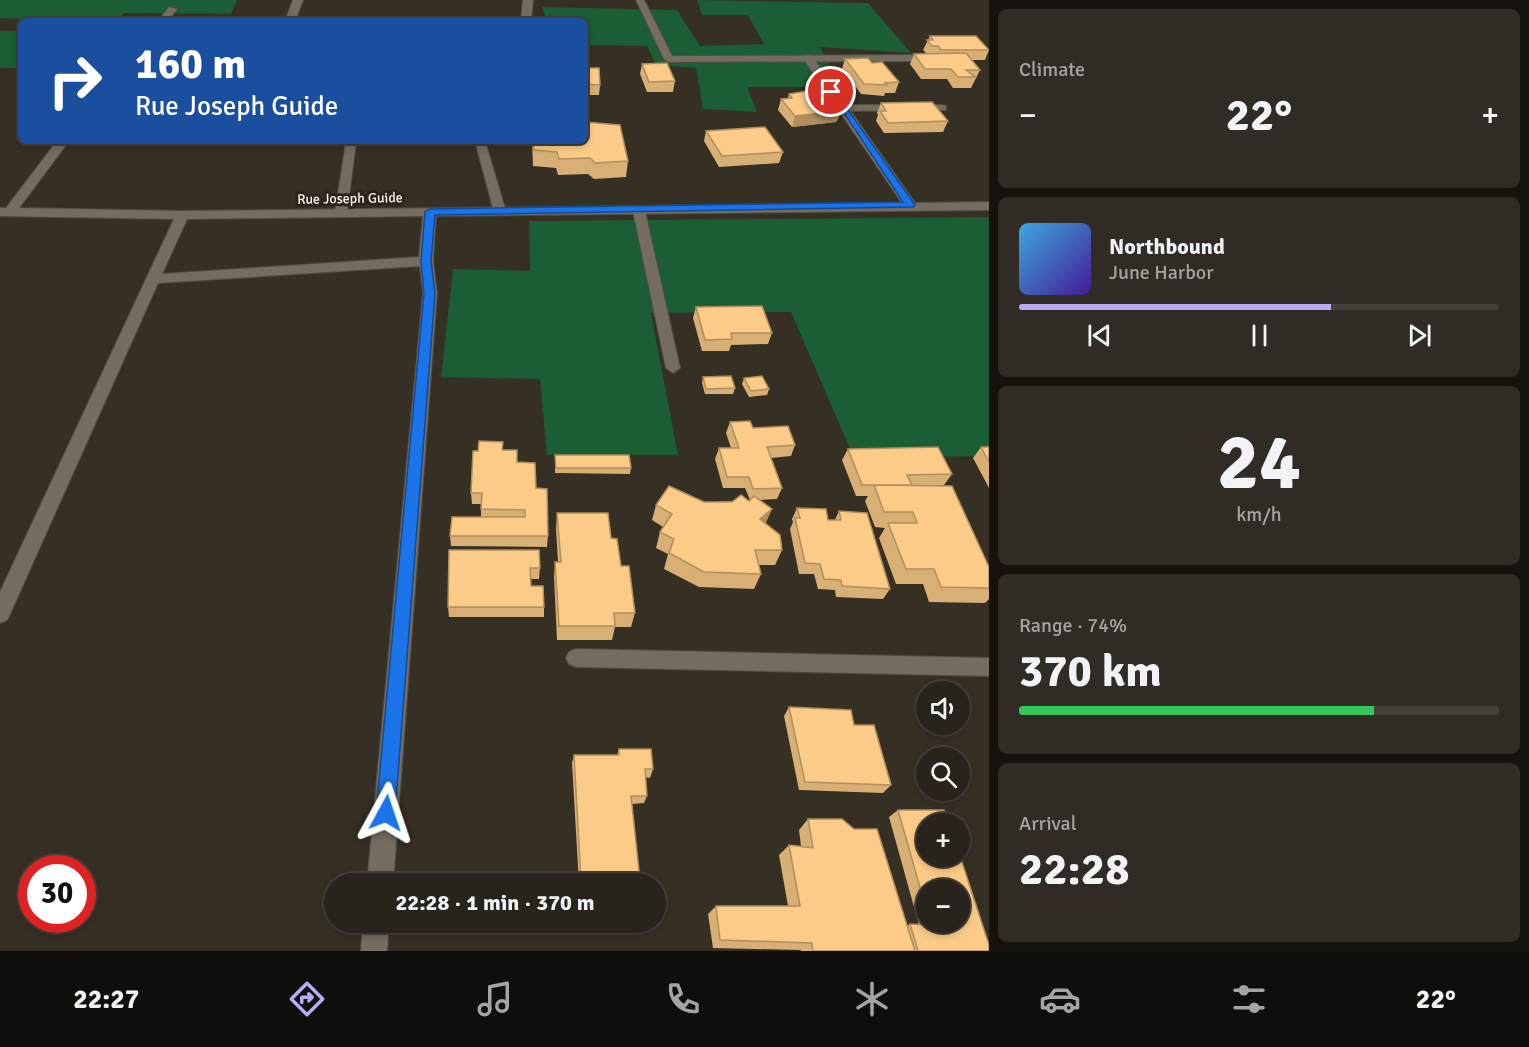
<!DOCTYPE html>
<meta charset="utf-8">
<style>
:root{--surface:#28231b;--page:#302b24;--text:#f1f3f6;--muted:#a5a4a3;--line:#44403a;--accent:#baaaf7}
body{margin:0;font-family:Signika,sans-serif;background:var(--page);color:var(--text);height:100vh;display:flex;flex-direction:column;font-size:22px;white-space:nowrap}
*{box-sizing:border-box;margin:0}
p{font-size:20px;color:var(--muted)}
.icon{flex:none;width:33px;height:33px;fill:none;stroke:currentColor;stroke-width:2;stroke-linecap:round;stroke-linejoin:round}
.map{position:relative;flex:1;overflow:hidden}
.side{display:flex;flex-direction:column;gap:9px;padding:9px;background:#16130f;width:540px}
.side>*{flex:none}
.top-card{position:absolute;left:18px;top:18px;width:570px;height:126px;border-radius:9px;box-shadow:0 3px 9px #0003,0 0 0 2px var(--line);background:#1a4fa0;color:#fff;overflow:hidden}
.controls{position:absolute;left:916px;top:681px;display:grid;gap:12px}
.controls a{display:grid;place-items:center;width:54px;height:54px;border-radius:50%;background:var(--surface);box-shadow:0 3px 9px #0003,0 0 0 2px var(--line);font-size:30px}
.speed{position:absolute;left:18px;top:855px;display:flex;gap:12px;font-size:30px;font-weight:700;text-align:center}
.speed>*{display:grid;place-content:center;width:78px;height:78px;border-radius:50%;background:var(--surface);box-shadow:0 3px 9px #0003,0 0 0 2px var(--line);line-height:1}
.speed .limit{border:9px solid #d22;background:#fff;color:#111}
.pin{position:absolute;display:grid;place-items:center;width:51px;height:51px;color:#fff;margin:-26px;border:3px solid #fff;border-radius:50%;box-shadow:0 2px 6px #0007}
.me{position:absolute;width:66px;margin:-33px;rotate:5deg;stroke-linejoin:round;filter:drop-shadow(0 0 4px #0008)}
.turn{display:flex;align-items:center;gap:21px;height:126px;padding:0 18px;font-size:27px}
.turn .icon{width:78px;height:78px;stroke-width:2.5}
.turn b{display:block;font-size:42px;line-height:51px}
.big{font-size:45px;font-weight:700;line-height:1.1}
.side .card{flex:1;display:flex;flex-direction:column;justify-content:center;gap:9px;min-width:0;padding:0 21px;border-radius:9px;background:var(--page)}
.side .dial{align-items:center;gap:0}
.dial b{font-size:78px;line-height:1}
.song{display:flex;align-items:center;gap:18px}
.cover{width:72px;height:72px;border-radius:9px;background:linear-gradient(135deg,hsl(200 70% 55%),hsl(260 70% 35%))}
.played{height:6px;border-radius:3px;background:linear-gradient(90deg,var(--accent) 65%,var(--line) 65%)}
.keys{display:flex;justify-content:space-around;direction:ltr}
.heat{display:flex;justify-content:space-between;align-items:center;font-size:33px;direction:ltr}
.charge{height:9px;border-radius:4px;background:linear-gradient(90deg,#34c759 74%,var(--line) 0)}
.trip{position:absolute;left:324px;top:873px;width:342px;height:60px;border-radius:30px;background:var(--surface);box-shadow:0 3px 9px #0003,0 0 0 2px var(--line);font-weight:700;line-height:60px;text-align:center}
.tab-bar{display:flex;height:96px;justify-content:space-around;align-items:center;background:#100e0b;color:var(--muted)}
.tab-bar .icon{width:42px;height:42px}
.tab-bar .current{color:var(--accent)}
.tab-bar b{font-size:27px;color:var(--text)}
main{display:flex;flex:1;min-height:0}
.map>svg:first-child{display:block}
</style>
<main>
<div class="map">
<svg width="989" height="951" viewBox="0 0 989 951">
<rect width="100%" height="100%" fill="#362f24"/>
<path fill="#1b5d34" d="M0 0H237L231 14 124 13 117 21 0 18Z
M697 0 868 3 911 53 820 47 842 87H747L757 112 703 109 696 68 656 65 647 46 585 45V21H547L542 7 677 10 700 46 764 44 748 15H702Z
M0 31H21V68H0Z
M989 217V456L854 458 791 312 651 313 678 455H547L540 379 441 377 453 269 530 271 529 221Z"/>
<g fill="none" stroke-linecap="round" stroke-linejoin="round">
<g stroke="#524c43" stroke-width="2">
<path id="lane" d="M636 0H644L672 56 922 55 927 58 922 61 669 62 664 59Z
M942 105 946 106V110L843 111 838 108 843 105Z
M356 141 347 213 341 217 335 213 346 142Z
M475 141H485L506 212 504 215 494 212Z
M639 207 645 211 680 368 673 373 666 368 633 211Z
M576 649 989 658V676L576 667 569 664 566 658 569 652Z"/>
</g>
<g stroke="#524c43" stroke-width="2">
<path id="street" d="M293 0H303L295 21H285Z
M523 0H533L531 21H521Z
M169 7 177 9 168 21H158Z
M808 55 812 56 915 203 989 202V210L436 216 433 261 437 293 393 884H367L423 293 420 266 158 283 10 614 7 620 0 623V592L174 219 0 216V208H6L57 141H69L19 208 182 211 902 203 803 58ZM423 216 419 257 162 274 187 219Z
M363 922H389L387 951H361Z"/>
</g>
<use href="#lane" fill="#756c60" fill-rule="evenodd"/>
<use href="#street" fill="#756c60" fill-rule="evenodd"/>
</g>
<path fill="#d8af74" fill-rule="evenodd" d="M930 36 989 50 985 60H972L980 70 971 88H953L947 79H921L910 64 914 54H927L923 50Z
M845 59 872 63 899 82 895 93H885L884 96 861 94 842 69Z
M642 64 675 81 673 92H647L640 74Z
M585 68 600 85 599 95H585Z
M789 94 833 97 832 100 842 108 838 119 836 122 792 127 778 110 781 99 788 98Z
M881 103 948 121 943 132 884 133 876 121 878 115 877 113Z
M706 131 783 152 779 163 719 167 704 141Z
M532 141H585L628 161 626 177 594 179 588 174 558 175 556 168 533 166Z
M696 307 772 333 768 344 731 345 729 351H702L693 318Z
M703 377 735 388 733 394H705L702 383Z
M744 378 769 389 767 395 749 397 742 384Z
M730 422 753 428 795 445 791 456 771 458 782 488 777 499 759 500 766 524 782 550 775 565H759L761 574 754 589 699 587 664 569 668 554 656 548 660 532 663 527 652 520 656 505 750 500 745 488H723L715 459 719 448H731L726 433Z
M981 447H989V488L973 458Z
M848 449 952 474 944 485 911 486 989 567V599L985 603 929 602 923 584H896L879 538 885 528 875 527 865 501 868 496H856L842 460Z
M503 450 517 462 536 488 548 536 547 547 451 546 450 536 481 517V504H472L471 493Z
M555 455 631 468 630 474 555 473Z
M797 508 828 520H835L839 511 890 589 883 599 836 597 835 590 818 589 814 574H799L790 529 793 522 792 519Z
M557 513 611 538 621 566 635 613 631 627H615L612 640H557L554 577 555 562H558L556 529Z
M449 550 540 568 539 579H530L531 586 544 607V617H449L448 607Z
M789 707 854 725 891 785 883 793 799 790 784 716Z
M619 749 653 769 650 778 645 777 647 796 644 803 632 804 640 880 638 884H579L572 763 574 755H617Z
M898 810 989 951H801V950L713 948 708 914 716 906H788L779 855 789 845 801 846 799 830 808 819 907 926 910 924 919 925 889 817ZM927 890 960 922H927Z"/>
<path fill="#b08e5e" d="M842 108 838 119 836 122 792 127 795 116Z
M772 509 765 525 760 519Z"/>
<path fill="#fbcb87" stroke="#b08e5e" stroke-width="1.5" d="M443 19H488L490 21H442Z
M930 36H976L989 50H941L938 46H932L927 40H933Z
M966 53 980 70H966L975 77H958L951 69H925L914 54Z
M868 58 872 63 882 62 899 82 885 83 887 85 864 84 845 59Z
M667 63 675 81 649 82 642 64Z
M585 68H599L600 85 585 84Z
M826 90 833 97 828 98 842 108 840 111 795 116 781 99 792 98 789 94 807 91Z
M932 102 948 121 888 123 880 111H886L881 103Z
M585 122 620 125 628 161 595 163 590 158 559 159 557 152 534 150 533 141H585Z
M765 127 783 152 722 156 706 131Z
M762 306 772 333H731L732 339 705 340 696 307Z
M731 376 735 388 706 389 703 377Z
M762 376 769 389 751 391 744 378Z
M750 421 753 428 788 426 795 445 767 447 782 488 753 489 749 477H727L719 448H739L730 422Z
M479 441 503 442 502 450H517V462L535 463 536 488 547 489 548 536H450L452 517H525V510L481 509 482 493H471L473 451H478Z
M938 447 952 474 907 475 912 485H862L848 449Z
M981 447H989V462Z
M555 455H629L631 468H556Z
M874 485 952 486 989 567V588L941 587 934 569H906L888 523H917L913 512H884Z
M669 486 704 502H732L741 495 749 501 754 496 772 509 760 519 780 535 782 550H755L761 574 704 572 669 553 674 539 660 532 672 514 656 505Z
M797 508 826 509 828 520H841L839 511 867 513 890 589 842 586 841 580 824 579 820 564 805 563 795 518H800Z
M557 513H608L611 538 617 539 621 566H629L635 613H614L615 626H559L555 562H561Z
M449 550H539L540 568H530L531 586H543L544 607H448Z
M789 707 851 710 854 725H874L891 785 805 782Z
M619 749H651L653 769H645L647 796H631L640 880H581L574 755H619Z
M898 810H944L949 824H927V856H960L989 945V951H918L910 924 931 925 930 922H960V890H927V912Z
M808 819H842L854 829H877L915 951H813L812 943 720 940 716 906H800L789 845 813 848Z"/>
<path fill="#1a73e8" stroke="#114b97" stroke-width="1.5" d="M829 90H834L915 205 913 207 435 215 431 261 435 293 395 813 392 819 386 822 379 819 376 813 424 293 421 261 425 212 430 209 903 202Z"/>
<g text-anchor="middle" stroke-width="6" stroke-linejoin="round" paint-order="stroke">
<g font-size="14" fill="#f7f2ec" stroke="#2c251b">
<text transform="translate(350 198) rotate(-1)" y="5">Rue Joseph Guide</text>
</g>
</g>
</svg>
<div class="controls">
<a><svg class="icon" aria-label="sound" viewBox="0 0 24 24"><path d="M4 9h4l5-4v14l-5-4H4zM17 9q2 3 0 6"/></svg></a>
<a><svg class="icon" aria-label="search" viewBox="0 0 24 24"><circle cx="10" cy="10" r="6"/><path d="M15 15l6 6"/></svg></a>
<a>+</a>
<a>−</a>
</div>
<div class="speed"><div class="limit">30</div></div>
<div class="pin" style="left:831px;top:92px;background:#d93025"><svg class="icon" aria-label="arrive" viewBox="0 0 24 24"><path d="M6 21V4h12l-3 4 3 4H6"/></svg></div>
<svg class="me" style="left:386px;top:813px" viewBox="-20 -20 40 40"><path d="M0-17L14 15 0 8-14 15z" fill="#1a73e8" stroke="#fff" stroke-width="4"/></svg>
<div class="trip">22:28 · 1 min · 370 m</div>
<div class="top-card">
<div class="turn"><svg class="icon" aria-label="right" viewBox="0 0 24 24"><path d="M7 20v-9h11M14 6l5 5-5 5"/></svg><div><b>160 m</b>Rue Joseph Guide</div></div>
</div>
</div>
<section class="side">
<div class="card"><p>Climate</p>
<div class="heat"><a>−</a><b class="big">22°</b><a>+</a></div>
</div>
<div class="card">
<div class="song"><i class="cover"></i><div><b>Northbound</b><p>June Harbor</p></div></div>
<div class="played"></div>
<div class="keys"><svg class="icon" aria-label="previous" viewBox="0 0 24 24"><path d="M18 5L8 12l10 7zM5 5v14"/></svg><svg class="icon" aria-label="pause" viewBox="0 0 24 24"><path d="M8 5v14M16 5v14"/></svg><svg class="icon" aria-label="next" viewBox="0 0 24 24"><path d="M6 5l10 7-10 7zM19 5v14"/></svg></div>
</div>
<div class="card dial"><b>24</b><p>km/h</p></div>
<div class="card"><p>Range · 74%</p><b class="big">370 km</b><div class="charge"></div></div>
<div class="card"><p>Arrival</p><b class="big">22:28</b></div>
</section>
</main>
<nav class="tab-bar">
<b>22:27</b>
<svg class="icon current" aria-label="directions" viewBox="0 0 24 24"><path d="M12 3l9 9-9 9-9-9zM9 14v-3h6M13 9l2 2-2 2"/></svg>
<svg class="icon" aria-label="music" viewBox="0 0 24 24"><path d="M9 18V5l10-2v13"/><circle cx="6" cy="18" r="3"/><circle cx="16" cy="16" r="3"/></svg>
<svg class="icon" aria-label="phone" viewBox="0 0 24 24"><path d="M5 4h4l2 5-3 2q2 4 5 5l2-3 5 2v4C11 20 4 13 5 4z"/></svg>
<svg class="icon" aria-label="climate" viewBox="0 0 24 24"><path d="M12 3v18M4 7l16 10M4 17L20 7"/></svg>
<svg class="icon" aria-label="car" viewBox="0 0 24 24"><path d="M5 17H2v-5l4-1 3-4h7l3 4 3 1v5h-3M9 17h6M6 11h13"/><circle cx="7" cy="17" r="2"/><circle cx="17" cy="17" r="2"/></svg>
<svg class="icon" aria-label="filters" viewBox="0 0 24 24"><path d="M4 7h16M4 17h16"/><circle cx="9" cy="7" r="2"/><circle cx="15" cy="17" r="2"/></svg>
<b>22°</b>
</nav>
